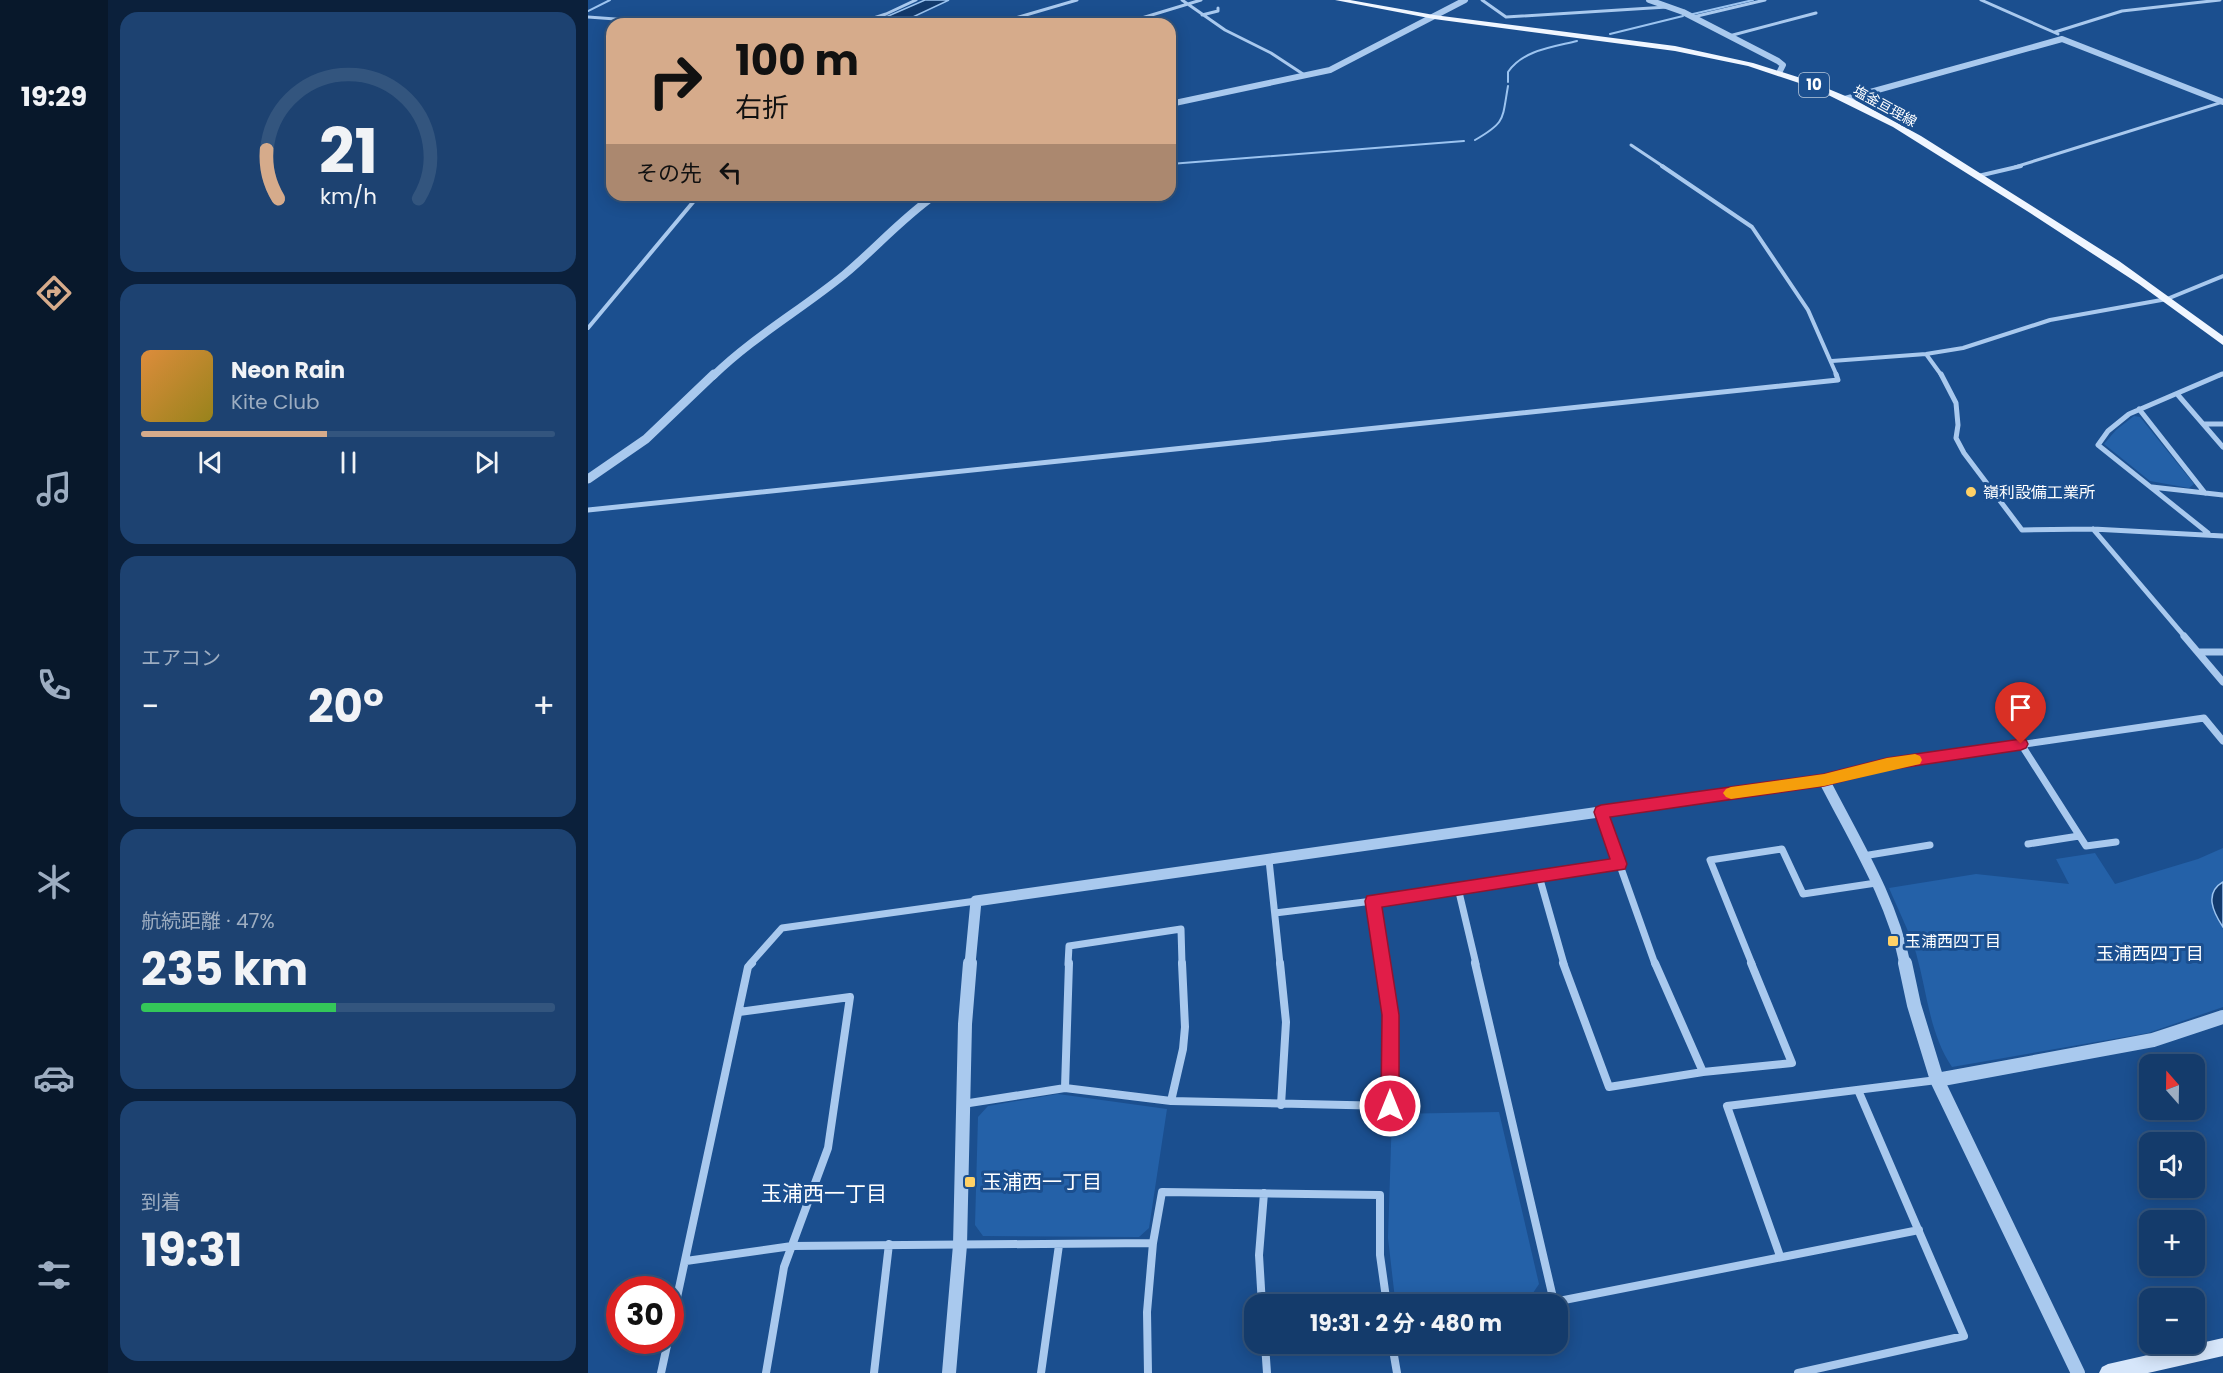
<!DOCTYPE html>
<html lang="ja">
<meta charset="utf-8">
<style>
:root{--surface:#143b6b;--page:#1d4271;--text:#f1f3f6;--muted:#9dadc1;--line:#33557e;--accent:#d6ab8b}
body{margin:0;font-family:Poppins,"Noto Sans JP",sans-serif;background:var(--page);color:var(--text);height:100vh;display:flex;flex-direction:column;font-size:22px;white-space:nowrap}
*{box-sizing:border-box;margin:0}
p{font-size:20px;color:var(--muted)}
.icon{flex:none;width:33px;height:33px;fill:none;stroke:currentColor;stroke-width:2;stroke-linecap:round;stroke-linejoin:round}
.map{position:relative;flex:1;overflow:hidden}
.details{display:flex;flex-direction:column;gap:12px;padding:12px;background:#0b203b;width:480px}
.details>*{flex:none}
.banner{position:absolute;left:18px;top:18px;width:570px;height:183px;border-radius:18px;box-shadow:0 3px 15px #0003,0 0 0 2px var(--line);background:#d6ab8b;color:#111;overflow:hidden}
.needle{width:39px;rotate:340deg}
.controls{position:absolute;left:1551px;top:1054px;display:grid;gap:12px}
.controls a{display:grid;place-items:center;width:66px;height:66px;border-radius:12px;background:var(--surface);box-shadow:0 3px 15px #0003,0 0 0 2px var(--line);font-size:30px}
.speed{position:absolute;left:18px;top:1276px;display:flex;gap:12px;font-size:30px;font-weight:700;text-align:center}
.speed>*{display:grid;place-content:center;width:78px;height:78px;border-radius:50%;background:var(--surface);box-shadow:0 3px 15px #0003,0 0 0 2px var(--line);line-height:1}
.speed .limit{border:9px solid #d22;background:#fff;color:#111}
.pin{position:absolute;display:grid;place-items:center;width:51px;height:51px;color:#fff;margin:-62px -26px;border-radius:50% 50% 50% 0;rotate:-45deg;box-shadow:0 0 6px #0007}
.pin .icon{rotate:45deg}
.me{position:absolute;width:66px;margin:-33px;rotate:0deg;stroke-linejoin:round;filter:drop-shadow(0 0 4px #0008)}
.turn{display:flex;align-items:center;gap:21px;height:126px;padding:0 30px;font-size:27px}
.turn .icon{width:78px;height:78px;stroke-width:2.5}
.turn b{display:block;font-size:42px;line-height:51px}
.then{display:flex;align-items:center;height:57px;padding:0 30px;background:#0003;gap:12px;font-size:22px}
.big{font-size:45px;font-weight:700;line-height:1.1}
.details .tile{flex:1;display:flex;flex-direction:column;justify-content:center;gap:9px;min-width:0;padding:0 21px;border-radius:18px;background:var(--page)}
.details .dial{align-items:center;gap:0}
.dial svg{height:156px;overflow:visible;fill:none;stroke:var(--line);stroke-width:7;stroke-linecap:round;text-anchor:middle}
.dial text{fill:var(--text);stroke:none}
.song{display:flex;align-items:center;gap:18px}
.cover{width:72px;height:72px;border-radius:9px;background:linear-gradient(135deg,hsl(30 70% 55%),hsl(50 70% 35%))}
.played{height:6px;border-radius:3px;background:linear-gradient(90deg,var(--accent) 45%,var(--line) 45%)}
.keys{display:flex;justify-content:space-around;direction:ltr}
.heat{display:flex;justify-content:space-between;align-items:center;font-size:33px;direction:ltr}
.charge{height:9px;border-radius:4px;background:linear-gradient(90deg,#34c759 47%,var(--line) 0)}
.trip{position:absolute;left:656px;top:1294px;width:324px;height:60px;border-radius:18px;background:var(--surface);box-shadow:0 3px 15px #0003,0 0 0 2px var(--line);font-weight:700;line-height:60px;text-align:center}
main{display:flex;flex:1;min-height:0}
.dock{display:flex;flex-direction:column;width:108px;justify-content:space-around;align-items:center;background:#08182b;color:var(--muted)}
.dock .icon{width:42px;height:42px}
.dock .active{color:var(--accent)}
.dock b{font-size:27px;color:var(--text)}
.map>svg:first-child{display:block}
</style>
<main>
<nav class="dock">
<b>19:29</b>
<svg class="icon active" aria-label="directions" viewBox="0 0 24 24"><path d="M12 3l9 9-9 9-9-9zM9 14v-3h6M13 9l2 2-2 2"/></svg>
<svg class="icon" aria-label="music" viewBox="0 0 24 24"><path d="M9 18V5l10-2v13"/><circle cx="6" cy="18" r="3"/><circle cx="16" cy="16" r="3"/></svg>
<svg class="icon" aria-label="phone" viewBox="0 0 24 24"><path d="M5 4h4l2 5-3 2q2 4 5 5l2-3 5 2v4C11 20 4 13 5 4z"/></svg>
<svg class="icon" aria-label="climate" viewBox="0 0 24 24"><path d="M12 3v18M4 7l16 10M4 17L20 7"/></svg>
<svg class="icon" aria-label="car" viewBox="0 0 24 24"><path d="M5 17H2v-5l4-1 3-4h7l3 4 3 1v5h-3M9 17h6M6 11h13"/><circle cx="7" cy="17" r="2"/><circle cx="17" cy="17" r="2"/></svg>
<svg class="icon" aria-label="filters" viewBox="0 0 24 24"><path d="M4 7h16M4 17h16"/><circle cx="9" cy="7" r="2"/><circle cx="15" cy="17" r="2"/></svg>
</nav>
<section class="details">
<div class="tile dial"><svg viewBox="0 0 100 80">
<path d="M14 69A42 42 0 1 1 86 69"/>
<path d="M14 69A42 42 0 0 1 8 44" stroke="#d6ab8b"/>
<text x="50" y="56" font-size="32" font-weight="700">21</text>
<text x="50" y="72" font-size="11">km/h</text>
</svg></div>
<div class="tile">
<div class="song"><i class="cover"></i><div><b>Neon Rain</b><p>Kite Club</p></div></div>
<div class="played"></div>
<div class="keys"><svg class="icon" aria-label="previous" viewBox="0 0 24 24"><path d="M18 5L8 12l10 7zM5 5v14"/></svg><svg class="icon" aria-label="pause" viewBox="0 0 24 24"><path d="M8 5v14M16 5v14"/></svg><svg class="icon" aria-label="next" viewBox="0 0 24 24"><path d="M6 5l10 7-10 7zM19 5v14"/></svg></div>
</div>
<div class="tile"><p>エアコン</p>
<div class="heat"><a>−</a><b class="big">20°</b><a>+</a></div>
</div>
<div class="tile"><p>航続距離 · 47%</p><b class="big">235 km</b><div class="charge"></div></div>
<div class="tile"><p>到着</p><b class="big">19:31</b></div>
</section>
<div class="map">
<svg width="1635" height="1373" viewBox="0 0 1635 1373">
<rect width="100%" height="100%" fill="#1b4f8f"/>
<path fill="#2461a8" d="M1546 416 1552 417 1606 484 1601 488 1562 481 1516 444 1528 430Z
M1635 848V1007L1560 1033 1364 1067C1341 1033 1339 991 1328 953 1321 931 1310 909 1301 888L1388 874 1481 884 1468 859 1507 853 1527 884 1610 859Z
M470 1094 579 1109 561 1228 551 1237 395 1236 387 1225 390 1117 400 1106Z
M911 1112 951 1284 943 1296 843 1305H815L807 1299 800 1238 804 1114Z"/>
<path fill="#123a6d" stroke="#9cc4f0" stroke-width="1.5" d="M337 0H361L310 24H282Z
M1635 882V927C1625 912 1616 893 1635 882Z"/>
<g fill="none" stroke-linecap="round" stroke-linejoin="round">
<path stroke="#9cc4f0" stroke-width="2" d="M0 11 22 0
M1105 14 1165 0
M1022 34 1095 16
M920 82V72C935 50 965 47 989 41
M887 140C918 122 914 120 920 86
M582 164 876 141"/>
<path stroke="#a9c9ee" stroke-width="3" d="M594 0 637 30 683 53 718 76
M894 0 918 17 1079 7
M1393 0 1470 34
M614 15 630 11V8
M0 17 96 24
M1105 17 1177 0
M267 24 298 14 328 0
M407 24 489 0
M534 24 613 0
M1467 32 1534 11 1632 0
M1141 36 1228 13
M1043 145 1076 167
M1427 167 1635 102"/>
<path stroke="#a9c9ee" stroke-width="4" d="M1074 166 1164 227 1220 310 1249 376
M1390 176 1433 166
M0 328 111 195
M1338 354 1354 376
M1244 361 1338 354 1375 348 1462 320 1579 299 1635 276
M1630 376 1635 374"/>
<path stroke="#a9c9ee" stroke-width="5" d="M1353 374 1368 403 1370 425 1368 438 1376 453 1434 530 1505 529 1635 536
M1590 395 1635 447
M1551 409 1617 493
M1616 424H1635
M1564 487 1635 495
M0 510 1250 380 1248 374
M1505 529 1597 637
M1620 533 1510 445 1520 431 1541 414 1634 374"/>
<path stroke="#a9c9ee" stroke-width="7" d="M1596 636 1635 682
M1611 652H1635
M1433 744 1498 846 1528 842
M1236 780 1299 764 1616 718 1635 741
M1013 812 1067 964
M1440 844 1491 836
M1275 856 1342 845
M681 860 692 964
M951 876 976 964
M870 888 888 964
M785 901 794 964
M687 913 785 901 1031 864
M162 964 194 928 388 901
M480 964 481 946 593 929 594 964
M1164 964 1122 860 1194 849 1215 894 1288 883"/>
<path stroke="#a9c9ee" stroke-width="8" d="M692 963 698 1022 693 1105
M887 963 966 1302
M975 963 1021 1087 1115 1072 1204 1063 1163 963
M1067 963 1115 1072
M151 1012 262 997 240 1148 196 1267 178 1373
M477 1088 481 963
M583 1101 595 1049 597 1027 594 963
M375 1104 477 1088 583 1101 802 1106V1015L794 963
M1192 1256 1139 1106 1349 1080
M98 1261 204 1246 565 1243 574 1192 792 1195V1255L799 1305
M674 1305 671 1255 676 1193
M937 1305 966 1302 1331 1230
M82 1330 160 967 164 963
M677 1344 679 1373
M804 1344 809 1373
M73 1373 80 1341
M286 1373 301 1244
M453 1373 471 1245
M560 1373 559 1312 565 1243
M1210 1373 1376 1336 1270 1090"/>
<path stroke="#a9c9ee" stroke-width="6" d="M1061 0 1095 12 1190 61 1195 65 1191 73
M1257 99 1474 39 1635 102
M582 104 742 70 877 0"/>
<path stroke="#a9c9ee" stroke-width="8" d="M125 376C165 337 213 310 257 274 288 248 313 219 347 195"/>
<path stroke="#a9c9ee" stroke-width="9" d="M0 479 58 439 126 374"/>
<path stroke="#a9c9ee" stroke-width="11" d="M382 964 388 901 1236 780C1266 839 1304 899 1317 964"/>
<path stroke="#a9c9ee" stroke-width="14" d="M1317 963 1326 1005 1349 1080 1490 1373
M1349 1080 1565 1040 1635 1017
M361 1373 372 1245 377 1024 382 963"/>
<path fill="#d6e6fa" fill-rule="evenodd" d="M1635 1338V1356L1560 1373H1511L1514 1367 1520 1364Z"/>
<path fill="#f0f6ff" fill-rule="evenodd" d="M747 0H762L846 15 1087 46 1165 63 1219 80 1267 100 1333 136 1531 261 1635 336V345L1551 284 1439 211 1305 127 1226 88 1160 66 1087 51 846 19Z"/>
</g>
<path fill="#e11d48" stroke="#92132f" stroke-width="1.5" d="M1433 739 1438 740 1440 744 1438 748 1433 750 1299 770 1236 786 1022 817 1039 864 1037 869 794 907 811 1015V1106L808 1112 802 1115 795 1112 793 1106 794 1015 777 901 779 896 1022 859 1006 812 1008 807 1013 805 1236 774 1299 758Z"/>
<path fill="#f59e0b" d="M1327 754 1332 756 1334 760 1332 764 1236 786 1143 799 1138 797 1135 793 1138 789 1143 787 1236 774 1299 758Z"/>
<g fill="#ffd166" stroke="#1b4f8f" stroke-width="2">
<circle cx="1383" cy="492" r="6"/>
<rect x="1299" y="935" width="12" height="12" rx="3"/>
<rect x="376" y="1176" width="12" height="12" rx="3"/>
</g>
<g text-anchor="middle" stroke-width="6" stroke-linejoin="round" paint-order="stroke">
<g font-size="14" fill="#fff" stroke="#1b4f8f">
<text transform="translate(1297 106) rotate(29)" y="5">塩釜亘理線</text>
</g>
<rect fill="#1b4f8f" stroke="#bbcadd" stroke-width="1.5" x="1211" y="73" width="30" height="24" rx="4.5"/>
<g font-size="15" font-weight="bold" fill="#fff">
<text x="1226" y="90">10</text>
</g>
<g font-size="16" fill="#fff" stroke="#1b4f8f" text-anchor="start">
<text x="1395" y="498">嶺利設備工業所</text>
<text x="1317" y="947">玉浦西四丁目</text>
</g>
<g font-size="18" fill="#fff" stroke="#1b4f8f">
<text x="1562" y="960">玉浦西四丁目</text>
</g>
<g font-size="20" fill="#fff" stroke="#1b4f8f" text-anchor="start">
<text x="394" y="1189">玉浦西一丁目</text>
</g>
<g font-size="21" fill="#fff" stroke="#1b4f8f">
<text x="236" y="1201">玉浦西一丁目</text>
</g>
</g>
</svg>
<div class="controls">
<a><svg class="needle" viewBox="-14 -14 28 28"><path d="M0-13l5 13h-10z" fill="#e53935"/><path d="M0 13l5-13h-10z" fill="#9dadc1"/></svg></a>
<a><svg class="icon" aria-label="sound" viewBox="0 0 24 24"><path d="M4 9h4l5-4v14l-5-4H4zM17 9q2 3 0 6"/></svg></a>
<a>+</a>
<a>−</a>
</div>
<div class="speed"><div class="limit">30</div></div>
<div class="pin" style="left:1433px;top:744px;background:#d93025"><svg class="icon" aria-label="arrive" viewBox="0 0 24 24"><path d="M6 21V4h12l-3 4 3 4H6"/></svg></div>
<svg class="me" style="left:802px;top:1106px" viewBox="-20 -20 40 40"><circle r="17" fill="#e11d48" stroke="#fff" stroke-width="3"/><path d="M0-11L8 9 0 5-8 9z" fill="#fff"/></svg>
<div class="trip">19:31 · 2 分 · 480 m</div>
<div class="banner">
<div class="turn"><svg class="icon" aria-label="right" viewBox="0 0 24 24"><path d="M7 20v-9h11M14 6l5 5-5 5"/></svg><div><b>100 m</b>右折</div></div>
<div class="then">その先<svg class="icon" aria-label="left" viewBox="0 0 24 24"><path d="M17 20v-9H6M10 6l-5 5 5 5"/></svg></div>
</div>
</div>
</main>
